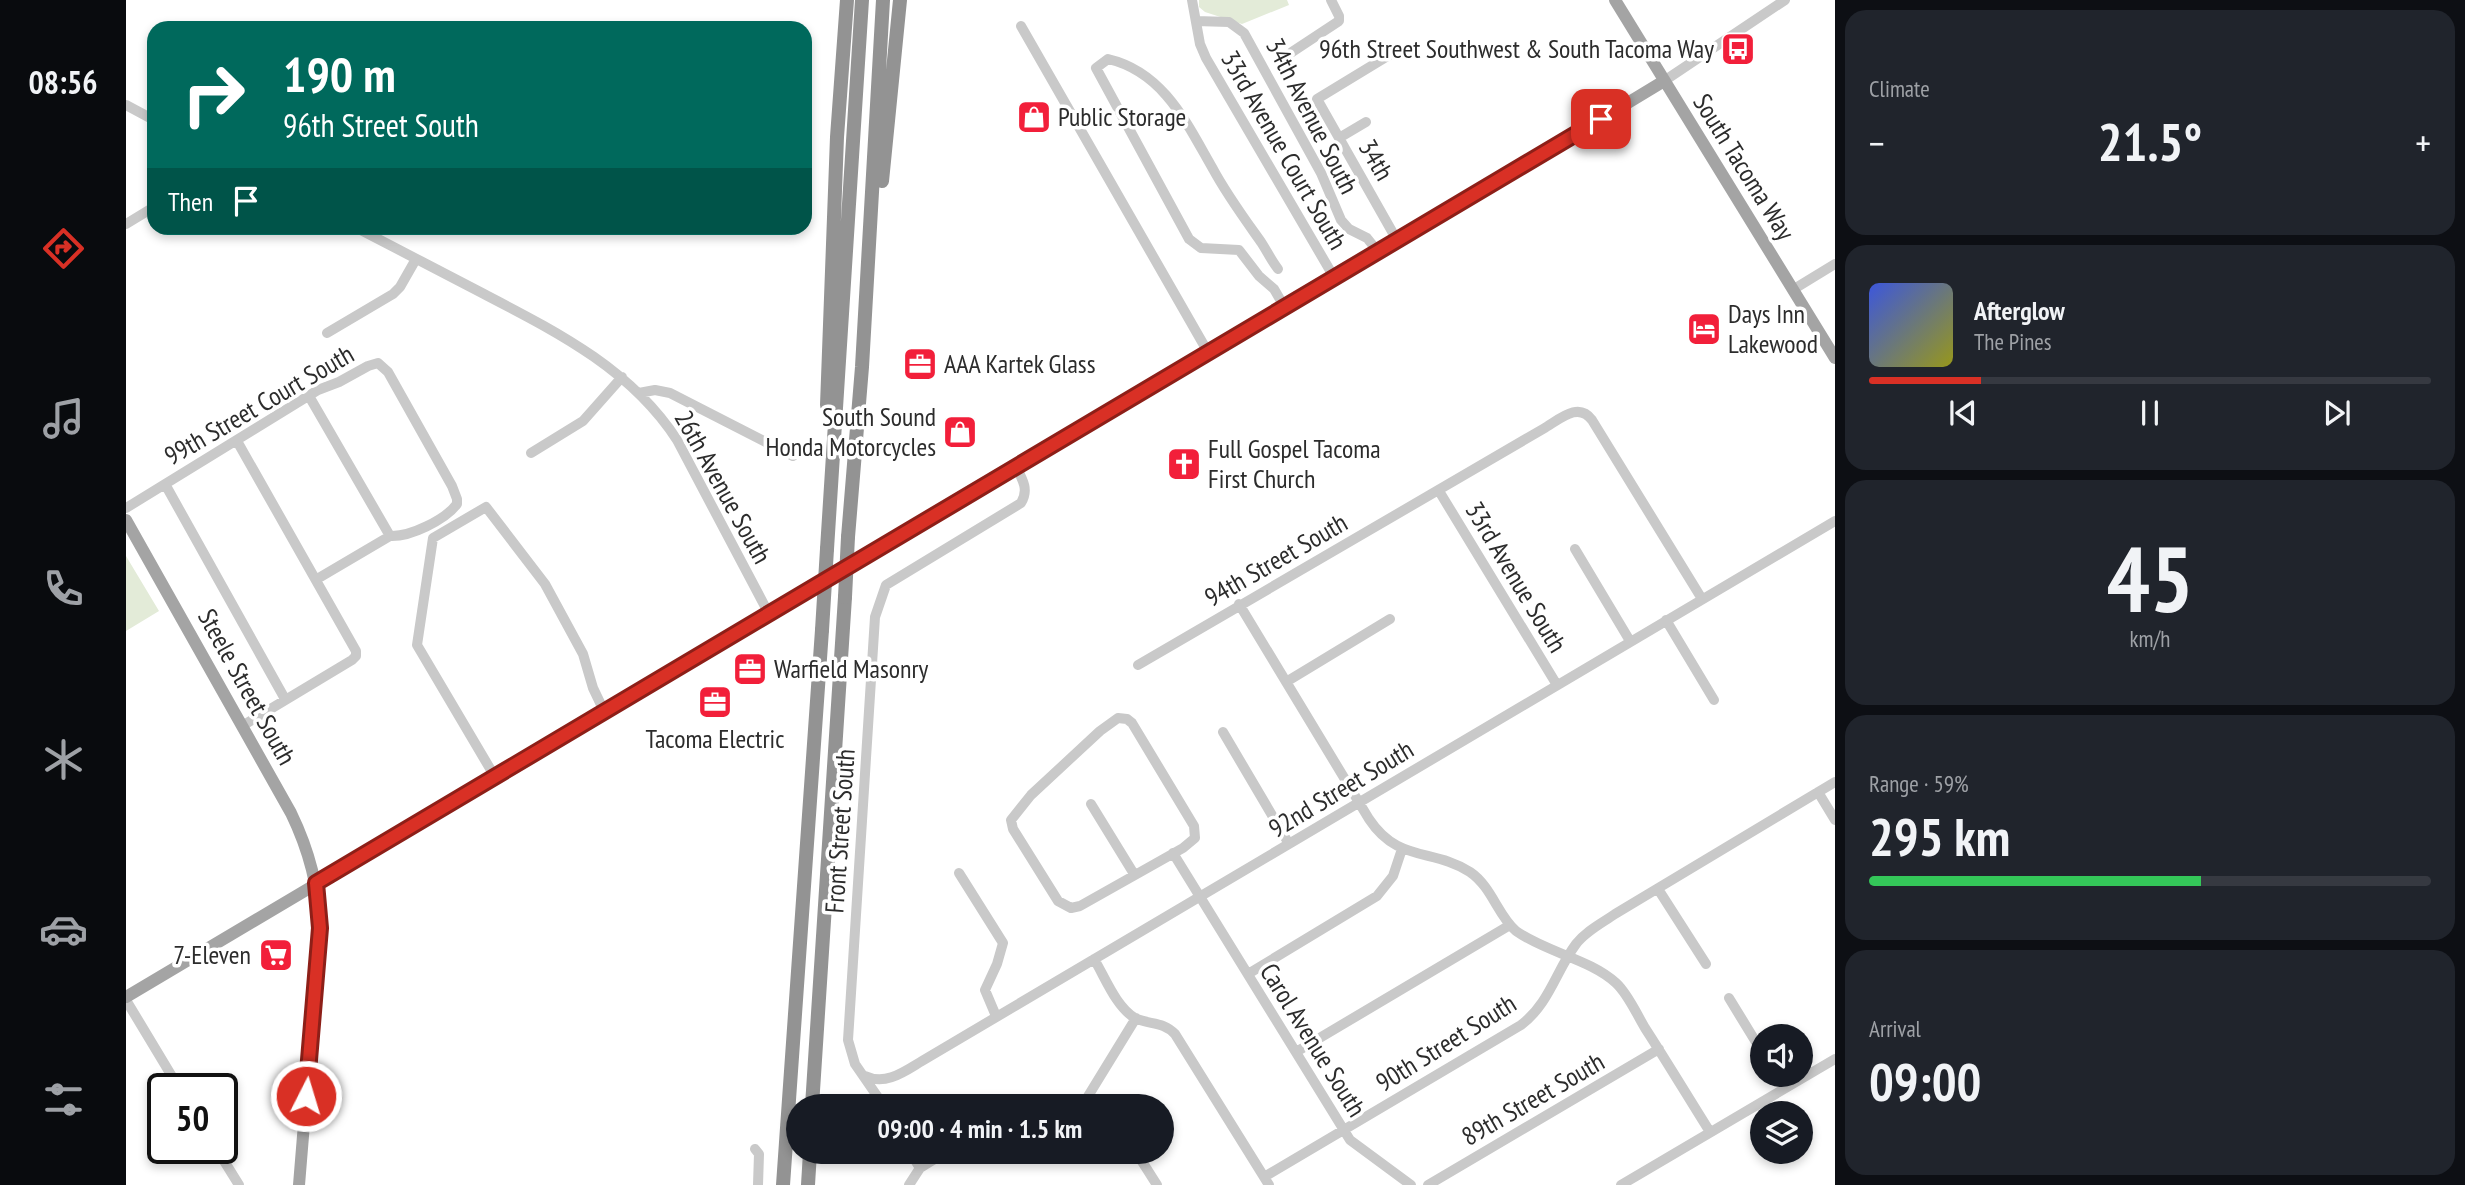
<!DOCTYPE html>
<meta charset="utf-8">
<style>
:root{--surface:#171b24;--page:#20242c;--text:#f1f3f6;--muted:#9ea1a6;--line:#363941;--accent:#d93025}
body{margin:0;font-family:"PT Sans Narrow",sans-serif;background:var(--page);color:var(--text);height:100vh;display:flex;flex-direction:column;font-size:26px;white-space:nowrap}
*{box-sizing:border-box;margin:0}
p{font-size:23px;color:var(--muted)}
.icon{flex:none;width:38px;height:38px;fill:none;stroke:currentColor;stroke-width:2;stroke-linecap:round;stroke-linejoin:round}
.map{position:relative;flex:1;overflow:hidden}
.panel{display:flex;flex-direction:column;gap:10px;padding:10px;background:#0d0f14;width:630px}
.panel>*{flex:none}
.top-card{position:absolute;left:21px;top:21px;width:665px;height:214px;border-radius:21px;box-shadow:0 4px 10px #0003;background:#00695c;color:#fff;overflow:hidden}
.buttons{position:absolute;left:1624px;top:1024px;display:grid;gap:14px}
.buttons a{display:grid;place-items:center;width:63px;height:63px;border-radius:50%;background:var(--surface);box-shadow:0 4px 10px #0003;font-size:35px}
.speed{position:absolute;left:21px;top:1073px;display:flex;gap:14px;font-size:35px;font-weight:700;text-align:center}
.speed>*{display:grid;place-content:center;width:91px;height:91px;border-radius:50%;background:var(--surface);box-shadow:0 4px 10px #0003;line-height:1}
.speed .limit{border:4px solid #111;border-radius:10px;background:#fff;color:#111}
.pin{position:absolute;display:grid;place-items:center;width:60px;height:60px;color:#fff;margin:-30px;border-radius:14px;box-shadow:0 4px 10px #0006}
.me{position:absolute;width:77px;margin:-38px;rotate:5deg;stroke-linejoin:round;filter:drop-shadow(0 0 5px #0008)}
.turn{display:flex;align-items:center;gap:24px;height:147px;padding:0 21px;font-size:32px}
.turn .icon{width:91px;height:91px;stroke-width:2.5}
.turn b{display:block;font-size:49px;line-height:60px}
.then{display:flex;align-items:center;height:66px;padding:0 21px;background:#0003;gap:14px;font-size:26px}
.big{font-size:52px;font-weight:700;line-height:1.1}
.panel .tile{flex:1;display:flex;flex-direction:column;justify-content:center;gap:10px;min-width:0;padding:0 24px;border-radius:21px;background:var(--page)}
.panel .dial{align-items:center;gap:0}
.dial b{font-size:91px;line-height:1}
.song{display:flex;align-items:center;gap:21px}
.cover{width:84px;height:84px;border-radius:10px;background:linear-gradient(135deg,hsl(230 70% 55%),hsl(60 70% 35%))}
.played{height:7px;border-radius:4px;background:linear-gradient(90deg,var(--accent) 20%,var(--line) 20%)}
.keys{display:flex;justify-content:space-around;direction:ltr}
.heat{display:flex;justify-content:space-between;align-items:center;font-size:38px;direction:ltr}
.charge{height:10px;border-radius:5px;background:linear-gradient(90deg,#34c759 59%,var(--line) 0)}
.trip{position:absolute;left:660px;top:1094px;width:388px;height:70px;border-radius:35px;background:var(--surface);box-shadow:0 4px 10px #0003;font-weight:700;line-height:70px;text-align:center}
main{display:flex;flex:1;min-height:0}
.menu{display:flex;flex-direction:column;width:126px;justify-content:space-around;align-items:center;background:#090b0e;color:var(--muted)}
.menu .icon{width:49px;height:49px}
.menu .active{color:var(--accent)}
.menu b{font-size:32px;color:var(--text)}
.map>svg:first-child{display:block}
</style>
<main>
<nav class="menu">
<b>08:56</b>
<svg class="icon active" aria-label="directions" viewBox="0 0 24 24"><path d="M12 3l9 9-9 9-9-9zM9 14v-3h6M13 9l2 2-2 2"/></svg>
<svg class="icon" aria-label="music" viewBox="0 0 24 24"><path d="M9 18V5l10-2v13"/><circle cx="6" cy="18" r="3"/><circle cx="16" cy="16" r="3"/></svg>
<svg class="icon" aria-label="phone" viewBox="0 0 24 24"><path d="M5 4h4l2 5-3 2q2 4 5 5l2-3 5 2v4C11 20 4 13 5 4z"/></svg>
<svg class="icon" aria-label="climate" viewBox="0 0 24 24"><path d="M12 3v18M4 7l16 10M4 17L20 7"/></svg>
<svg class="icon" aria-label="car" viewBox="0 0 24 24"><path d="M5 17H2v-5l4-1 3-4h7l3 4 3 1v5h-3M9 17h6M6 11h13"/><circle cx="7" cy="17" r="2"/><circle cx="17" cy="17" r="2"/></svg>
<svg class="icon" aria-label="filters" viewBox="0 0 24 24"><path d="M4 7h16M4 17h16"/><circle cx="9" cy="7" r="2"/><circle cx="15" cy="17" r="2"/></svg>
</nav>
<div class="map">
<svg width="1709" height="1185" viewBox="0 0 1709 1185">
<rect width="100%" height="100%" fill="#fff"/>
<path fill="#e3ebd8" d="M1073 0H1161L1163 5 1116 24 1079 12 1073 7Z
M0 556 33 611 0 631Z"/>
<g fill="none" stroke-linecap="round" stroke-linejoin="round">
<path stroke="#c9c9c9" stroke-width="10" d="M1066 0 1074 44 1080 58 1209 279
M1070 21 1103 22 1118 33 1195 173 1215 220 1223 229 1241 238 1253 253
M895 26 1083 354
M1166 52 1213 21V16L1205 0
M1265 54 1191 99 1272 242
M1538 81 1659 0
M0 105 28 120
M1213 138 1240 122
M0 224 28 207
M231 228C273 250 316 272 358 294 431 332 505 369 551 440L643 614
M1152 269C1145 260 1141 251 1135 242 1118 218 1101 195 1087 169 1061 124 1038 72 982 59L970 68 1063 239 1075 248 1113 250 1133 276 1148 289 1159 308
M1668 289 1709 264
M201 333 267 294 274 287 290 259
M513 393 529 390 544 393 667 456
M183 396 264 536
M111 441 230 651V656L226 660 116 726
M405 453 457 421 496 377
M39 484 159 699
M1313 491 1431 685
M0 508 192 390 213 382 242 366 252 363 262 372 326 486 331 499V504C319 520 284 537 264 536L191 579
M1449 549 1504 641
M1113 604 1243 819C1272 863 1307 848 1344 872 1366 887 1372 916 1390 931 1419 952 1464 959 1490 983 1502 994 1510 1013 1519 1028 1541 1062 1562 1097 1584 1132
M1540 620 1588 700
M1012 665 1417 429C1433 420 1452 401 1466 420L1576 599
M1160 682 1264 619
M992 718 1001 719 1006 723 1068 826 1069 838 1057 848 954 906 945 908 932 901 887 829 885 820 905 795 974 731Z
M1097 732 1163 844
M369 777 291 645 307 538 360 507 419 584 457 654 467 688 478 711
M1692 792 1709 820
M965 804 1008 874
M1047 853 1224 1140 1285 1185
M833 873 877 943 871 964 859 990 870 1016
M1532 889 1580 964
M968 959C979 977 990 1007 1009 1018 1023 1025 1037 1021 1049 1034L1143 1185
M1122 974 1251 896 1267 876 1276 849
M1603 998 1636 1052
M0 1000 53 1088
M1170 1052 1384 925
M1652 1074 1661 1086
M739 1076C760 1086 779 1071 796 1061L1709 521
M758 1106 729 1064 722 1040 749 617 760 585 895 503C903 490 897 480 890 467
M956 1106 1010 1018
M90 1148 113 1185
M629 1149 633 1154 632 1185
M784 1152 794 1168
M1010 1152 1031 1185
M1138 1177 1395 1025C1423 1004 1430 971 1450 944 1460 931 1476 923 1489 914L1709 782
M783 1185 794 1168 820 1152
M1302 1185 1533 1049
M1495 1185 1709 1059"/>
<path stroke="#a4a4a4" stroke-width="12" d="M1489 0 1709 358
M0 520 165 813C183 850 193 887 194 928L173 1185
M0 997 1272 242 1538 81"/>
<path stroke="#939393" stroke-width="14" d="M756 181 774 0
M701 405 711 137 721 0
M722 537 736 367 757 0
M701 549 736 0
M686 1106 719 597
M657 1185 696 630
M682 1185 684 1152"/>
<path stroke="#939393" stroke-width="14" d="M719 597 722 537
M696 630 701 549"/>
</g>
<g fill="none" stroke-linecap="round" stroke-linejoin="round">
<g stroke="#8d1f18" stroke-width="18">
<path id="route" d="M180 1096 194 928 190 883 1475 119"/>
</g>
<use href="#route" stroke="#d93025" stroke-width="12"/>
</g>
<defs>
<g id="bus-square" transform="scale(1.75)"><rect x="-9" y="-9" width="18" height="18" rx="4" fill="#f21f3a" stroke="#fff"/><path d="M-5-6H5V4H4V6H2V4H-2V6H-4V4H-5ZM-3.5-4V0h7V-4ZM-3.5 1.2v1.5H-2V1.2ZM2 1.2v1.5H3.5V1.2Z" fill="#fff"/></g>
<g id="shop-square" transform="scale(1.75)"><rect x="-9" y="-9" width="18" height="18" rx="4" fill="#f21f3a" stroke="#fff"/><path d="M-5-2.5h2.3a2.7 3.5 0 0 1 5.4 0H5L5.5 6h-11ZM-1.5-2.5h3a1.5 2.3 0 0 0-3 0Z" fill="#fff"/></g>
<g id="hotel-square" transform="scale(1.75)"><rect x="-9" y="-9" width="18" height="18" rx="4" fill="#f21f3a" stroke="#fff"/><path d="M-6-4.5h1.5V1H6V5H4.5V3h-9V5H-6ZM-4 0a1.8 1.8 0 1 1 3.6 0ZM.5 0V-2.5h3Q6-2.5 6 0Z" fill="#fff"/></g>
<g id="office-square" transform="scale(1.75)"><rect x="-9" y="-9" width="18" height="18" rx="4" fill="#f21f3a" stroke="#fff"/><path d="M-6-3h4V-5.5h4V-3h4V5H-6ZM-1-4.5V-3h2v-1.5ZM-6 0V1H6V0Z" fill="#fff"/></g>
<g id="church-square" transform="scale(1.75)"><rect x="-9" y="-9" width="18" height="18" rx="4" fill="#f21f3a" stroke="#fff"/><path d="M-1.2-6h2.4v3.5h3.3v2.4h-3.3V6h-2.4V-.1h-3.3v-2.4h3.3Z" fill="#fff"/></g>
<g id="supermarket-square" transform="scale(1.75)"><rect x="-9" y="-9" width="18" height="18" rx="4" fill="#f21f3a" stroke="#fff"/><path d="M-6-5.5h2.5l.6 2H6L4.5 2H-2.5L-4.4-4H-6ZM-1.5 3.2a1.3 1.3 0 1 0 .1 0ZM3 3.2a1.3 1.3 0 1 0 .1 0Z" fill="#fff"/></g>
</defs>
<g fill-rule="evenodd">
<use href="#bus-square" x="1612" y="49"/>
<use href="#shop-square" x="908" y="117"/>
<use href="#hotel-square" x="1578" y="329"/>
<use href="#office-square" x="794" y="364"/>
<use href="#shop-square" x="834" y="432"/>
<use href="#church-square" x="1058" y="464"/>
<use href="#office-square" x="624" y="669"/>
<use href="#office-square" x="589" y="702"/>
<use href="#supermarket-square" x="150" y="955"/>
</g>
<g text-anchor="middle" stroke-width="7" stroke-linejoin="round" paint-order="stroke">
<g font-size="26" fill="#2c2c2c" stroke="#fff" text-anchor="start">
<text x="1588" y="58" text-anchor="end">96th Street Southwest &amp; South Tacoma Way</text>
<text x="932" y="126">Public Storage</text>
<text x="1602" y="323">Days Inn<tspan x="1602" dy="30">Lakewood</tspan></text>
<text x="818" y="373">AAA Kartek Glass</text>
<text x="810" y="426" text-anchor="end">South Sound<tspan x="810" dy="30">Honda Motorcycles</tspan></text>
<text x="1082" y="458">Full Gospel Tacoma<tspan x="1082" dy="30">First Church</tspan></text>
<text x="648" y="678">Warfield Masonry</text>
<text x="589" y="748" text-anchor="middle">Tacoma Electric</text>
<text x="125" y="964" text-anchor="end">7-Eleven</text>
</g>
<g font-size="26" fill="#2c2c2c" stroke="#fff">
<text transform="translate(1186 116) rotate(63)" y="9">34th Avenue South</text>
<text transform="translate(1158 150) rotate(60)" y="9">33rd Avenue Court South</text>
<text transform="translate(1250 160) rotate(60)" y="9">34th</text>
<text transform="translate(1618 167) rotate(58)" y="9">South Tacoma Way</text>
<text transform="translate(133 405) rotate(-30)" y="9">99th Street Court South</text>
<text transform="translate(597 487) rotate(61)" y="9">26th Avenue South</text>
<text transform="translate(1150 560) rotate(-30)" y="9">94th Street South</text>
<text transform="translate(1390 577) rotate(59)" y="9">33rd Avenue South</text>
<text transform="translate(121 687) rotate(61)" y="9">Steele Street South</text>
<text transform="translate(1215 789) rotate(-31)" y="9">92nd Street South</text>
<text transform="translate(714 831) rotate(-86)" y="9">Front Street South</text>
<text transform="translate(1187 1040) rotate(58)" y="9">Carol Avenue South</text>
<text transform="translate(1320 1043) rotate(-32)" y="9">90th Street South</text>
<text transform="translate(1407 1099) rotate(-30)" y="9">89th Street South</text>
</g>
</g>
</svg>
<div class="buttons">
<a><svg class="icon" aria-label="sound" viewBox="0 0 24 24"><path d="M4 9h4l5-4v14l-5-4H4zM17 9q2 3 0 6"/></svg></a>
<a><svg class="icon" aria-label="layers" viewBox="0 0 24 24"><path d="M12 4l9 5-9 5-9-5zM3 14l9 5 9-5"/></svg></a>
</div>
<div class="speed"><div class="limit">50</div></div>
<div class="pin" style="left:1475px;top:119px;background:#d93025"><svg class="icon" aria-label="arrive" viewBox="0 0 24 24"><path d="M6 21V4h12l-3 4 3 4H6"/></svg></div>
<svg class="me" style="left:180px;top:1096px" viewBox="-20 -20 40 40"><circle r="17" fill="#d93025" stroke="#fff" stroke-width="3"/><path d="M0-11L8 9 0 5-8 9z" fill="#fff"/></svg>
<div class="trip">09:00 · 4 min · 1.5 km</div>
<div class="top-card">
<div class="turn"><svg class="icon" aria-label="right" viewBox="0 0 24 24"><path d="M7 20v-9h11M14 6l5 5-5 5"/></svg><div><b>190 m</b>96th Street South</div></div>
<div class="then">Then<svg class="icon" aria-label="arrive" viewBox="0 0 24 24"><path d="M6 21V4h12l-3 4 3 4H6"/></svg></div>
</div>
</div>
<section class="panel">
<div class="tile"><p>Climate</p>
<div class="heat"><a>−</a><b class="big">21.5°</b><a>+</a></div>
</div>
<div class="tile">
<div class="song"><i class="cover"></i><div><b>Afterglow</b><p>The Pines</p></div></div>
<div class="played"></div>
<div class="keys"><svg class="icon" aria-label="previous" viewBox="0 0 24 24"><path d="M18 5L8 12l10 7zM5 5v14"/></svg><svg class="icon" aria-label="pause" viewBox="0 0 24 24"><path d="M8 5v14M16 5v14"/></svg><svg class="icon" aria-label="next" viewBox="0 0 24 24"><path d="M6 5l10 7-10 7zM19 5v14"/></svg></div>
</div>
<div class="tile dial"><b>45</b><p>km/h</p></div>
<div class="tile"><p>Range · 59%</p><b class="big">295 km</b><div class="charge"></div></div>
<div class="tile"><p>Arrival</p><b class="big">09:00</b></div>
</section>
</main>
